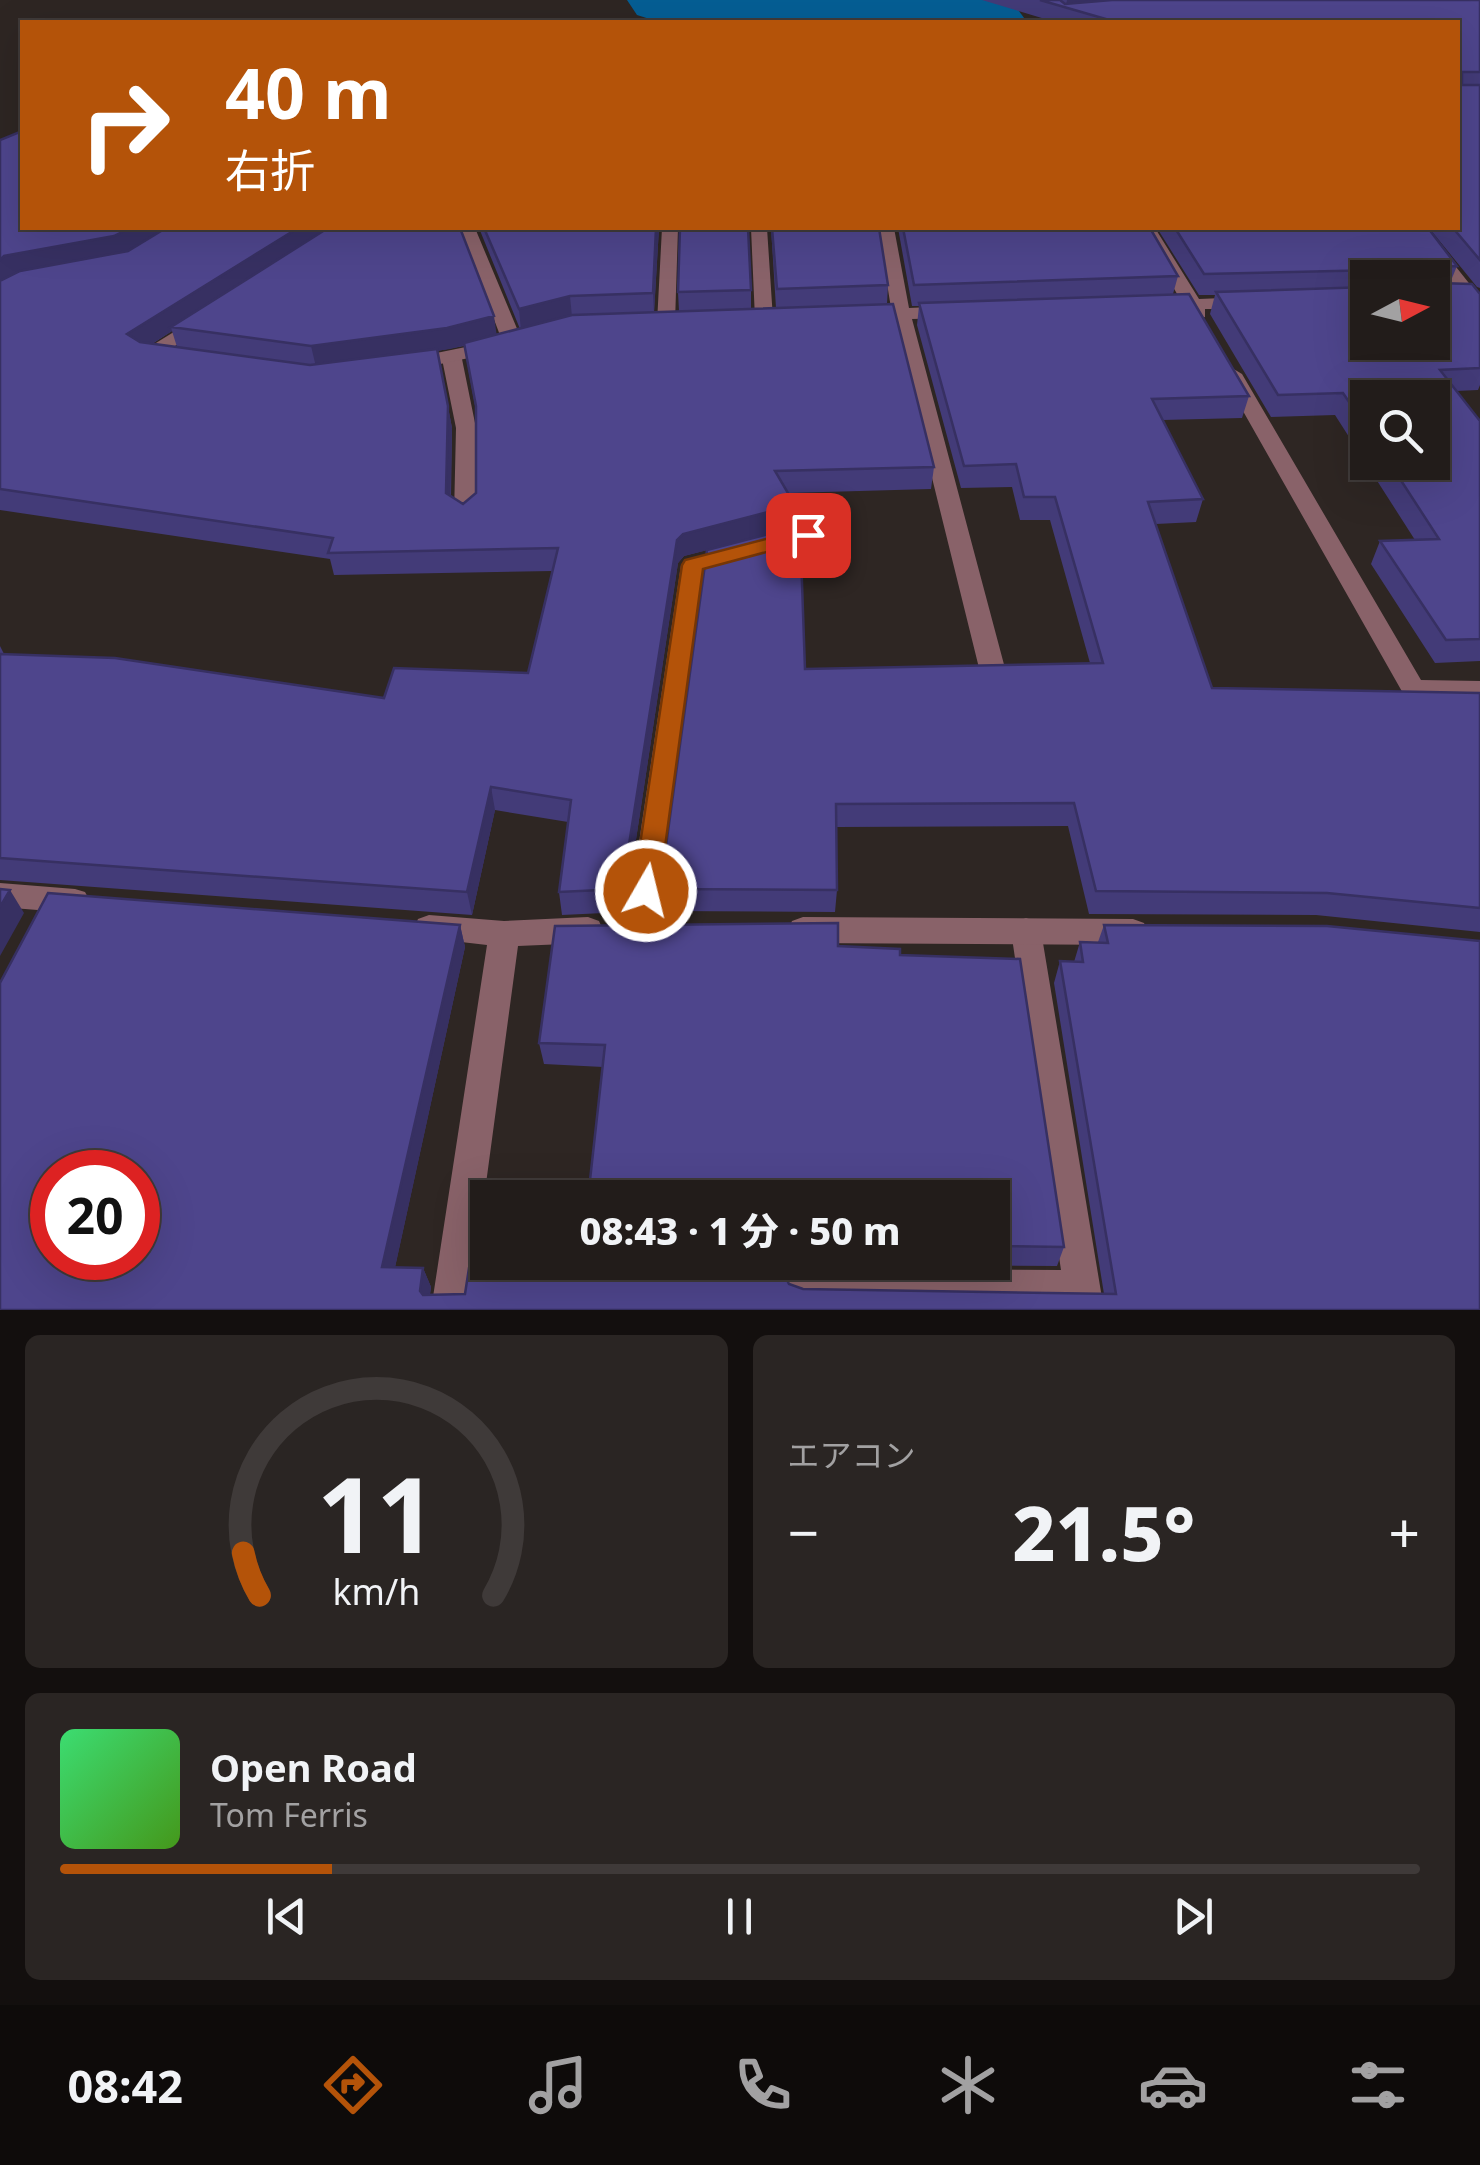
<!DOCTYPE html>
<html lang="ja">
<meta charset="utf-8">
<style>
:root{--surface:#221c1a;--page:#2a2523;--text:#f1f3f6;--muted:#a2a1a2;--line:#3f3a39;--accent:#b45309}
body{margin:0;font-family:"Noto Sans","Noto Sans JP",sans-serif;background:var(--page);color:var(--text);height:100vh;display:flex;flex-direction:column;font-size:38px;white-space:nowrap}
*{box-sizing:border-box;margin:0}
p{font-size:32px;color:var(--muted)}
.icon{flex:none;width:55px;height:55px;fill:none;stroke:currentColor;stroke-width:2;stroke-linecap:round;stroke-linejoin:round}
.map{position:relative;height:1310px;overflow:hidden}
.panel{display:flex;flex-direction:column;gap:25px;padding:25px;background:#130f0e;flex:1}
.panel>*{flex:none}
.banner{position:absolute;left:20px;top:20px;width:1440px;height:210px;border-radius:0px;box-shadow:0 10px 40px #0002,0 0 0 2px var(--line);background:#b45309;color:#fff;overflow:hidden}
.needle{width:65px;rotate:83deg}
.buttons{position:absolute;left:1350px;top:260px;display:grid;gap:20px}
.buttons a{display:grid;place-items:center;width:100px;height:100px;border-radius:0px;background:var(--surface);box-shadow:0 10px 40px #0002,0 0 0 2px var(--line);font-size:50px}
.speed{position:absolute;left:30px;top:1150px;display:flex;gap:20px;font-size:50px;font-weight:700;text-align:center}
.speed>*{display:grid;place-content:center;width:130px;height:130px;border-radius:50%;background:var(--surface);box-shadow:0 10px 40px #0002,0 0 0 2px var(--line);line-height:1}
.speed .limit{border:15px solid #d22;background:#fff;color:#111}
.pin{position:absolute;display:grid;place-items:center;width:85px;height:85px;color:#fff;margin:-42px;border-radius:20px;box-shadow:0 5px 15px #0006}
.me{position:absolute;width:110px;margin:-55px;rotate:8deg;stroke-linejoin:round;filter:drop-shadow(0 0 8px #0008)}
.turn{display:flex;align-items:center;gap:35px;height:210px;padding:0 40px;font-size:45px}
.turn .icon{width:130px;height:130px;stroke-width:2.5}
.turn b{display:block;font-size:70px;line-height:85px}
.big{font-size:75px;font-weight:800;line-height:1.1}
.panel .widget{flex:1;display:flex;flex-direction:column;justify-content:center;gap:15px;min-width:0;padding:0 35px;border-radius:15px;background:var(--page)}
.panel .dial{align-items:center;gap:0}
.dial svg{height:260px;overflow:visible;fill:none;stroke:var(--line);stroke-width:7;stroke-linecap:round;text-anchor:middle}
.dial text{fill:var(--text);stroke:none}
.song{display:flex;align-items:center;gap:30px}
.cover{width:120px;height:120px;border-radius:15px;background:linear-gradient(135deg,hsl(140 70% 55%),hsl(100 70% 35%))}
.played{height:10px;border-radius:5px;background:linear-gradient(90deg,var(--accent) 20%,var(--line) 20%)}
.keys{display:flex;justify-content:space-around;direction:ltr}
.heat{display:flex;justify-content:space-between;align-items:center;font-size:55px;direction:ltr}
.panel .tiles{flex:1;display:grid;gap:25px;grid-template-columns:1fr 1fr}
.widget:last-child{grid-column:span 2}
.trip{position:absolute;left:470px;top:1180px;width:540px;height:100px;border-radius:0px;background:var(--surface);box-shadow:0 10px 40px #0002,0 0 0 2px var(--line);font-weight:800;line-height:100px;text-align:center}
.tab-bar{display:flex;height:160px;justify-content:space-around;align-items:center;background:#0e0b0a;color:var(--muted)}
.tab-bar .icon{width:70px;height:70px}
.tab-bar .active{color:var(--accent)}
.tab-bar b{font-size:45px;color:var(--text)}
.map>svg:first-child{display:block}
</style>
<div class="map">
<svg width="1480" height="1310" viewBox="0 0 1480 1310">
<rect width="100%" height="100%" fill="#2e2623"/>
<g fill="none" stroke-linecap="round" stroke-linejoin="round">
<path fill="#055e94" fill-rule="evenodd" d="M627 0H990L1016 7 1027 22H659L637 15Z"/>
<path fill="#896269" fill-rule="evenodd" d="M662 228H678L675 323 666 329 657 323Z
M751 228H767L773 319 764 325 755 319Z
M452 353 462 359 476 428V516L465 523 454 516 456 428 442 359Z
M808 528 819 535 816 540 704 570 656 928 652 937 641 941 630 937 626 928 681 565 685 560Z
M1026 918 1037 922 1041 931 1104 1310 802 1304 789 1299 784 1286 789 1273 802 1268 1061 1270 1011 931 1015 922Z"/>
<path fill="#896269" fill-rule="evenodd" d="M459 228H475L523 343 520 347H506L503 343Z
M878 228H894L909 308 952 306 961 312 952 318 912 319 1006 672 1002 678H984L980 672 893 320 862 321 853 315 862 309 891 308Z
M1139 228H1155L1199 299 1247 297 1256 303 1247 309H1205V317L1198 319 1187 310 1155 309V301L1180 299Z
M1409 228H1425L1480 297V315L1473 313Z
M203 314 210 316V324L167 351 174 356 171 360H148L138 354Z
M495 341 502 343V351L407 371 397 365 407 359Z
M1232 368 1242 374 1421 680 1480 681V699L1404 695 1222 374Z
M0 883 75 889 85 892 90 901 85 910 75 913 0 907Z
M429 915 504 921 588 917 599 921 603 930 599 939 588 943 518 946 469 1310H431L487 945 418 937 414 928 418 919Z
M803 917 1133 919 1144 923 1148 932 1144 941 1133 945 803 943 792 939 788 930 792 921Z"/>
</g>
<path fill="#433b78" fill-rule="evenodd" d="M982 0H1480V288L1477 287 1429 228H1458V22H1055Z
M0 140 22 228 497 335 520 329 479 228H659L654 312 679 311 678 292 751 290V309L776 308 771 228H769H879L888 285 887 304 934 467 931 489 788 493 795 505 794 527 805 669 1090 663 1050 520H1020L1012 487 961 488 917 325 919 306H912L898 228H1150L1178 276 1173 294 1249 396 1242 418 1163 420 1203 499 1196 522 1156 524 1212 688 1480 693V932L1316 915 1089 914 1068 826 836 827 837 890 835 912 662 911 660 889 707 550 684 556 678 563 625 912 562 915 559 892 568 822 495 810 472 915 0 880V646L4 654 384 698 528 673 552 571 334 575 330 559 0 510ZM172 331 177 347 152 344ZM464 346 476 411V493L463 504 451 496 452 428 437 351Z
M1157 228H1428L1457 266 1450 283 1480 294V385L1478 390 1456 391 1480 421V661L1435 663 1371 564 1380 541 1415 540 1335 415 1271 417 1210 314 1215 295H1199ZM1368 278H1432L1368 342ZM1368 398 1432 462H1368Z
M460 925 465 947 395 1267 423 1268 431 1287 430 1295 465 1294 510 1269 511 1262H992V1198L603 1067 544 1064 539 1043 838 946 900 955 1064 1247 1057 1266 802 1264 786 1272 785 1275 789 1284 803 1289 1104 1294 1054 983 1060 961 1074 962 1080 942H1098L1104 925 1480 1310H0Z"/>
<path fill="#373062" d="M1067 0H1128L1066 6Z
M130 228H174L121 256 0 287V260L4 256Z
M298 228H335L171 327 172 331 134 355 127 334Z
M656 228H659L654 314 653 293Z
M570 296 572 317 521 331 519 309Z
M494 316 497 337 450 349 316 367 311 346Z
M448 406 452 428 450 516 446 493Z
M795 505 794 528 684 556 678 563 625 912 622 889 677 540 683 534Z
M491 787 495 810 472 915 467 892Z
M10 890 24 913 0 956V907Z
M460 925 465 947 391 1286 382 1267Z
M783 1262H802V1264L786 1272 780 1287Z
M423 1268 431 1287 427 1309 420 1291Z"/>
<path fill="#4e458c" stroke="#373062" stroke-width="2.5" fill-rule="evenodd" d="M1040 0H1060L1065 4 1112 0H1480V72H1462V85H1480V260L1453 228H1458V22H1116Z
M22 131V228H130L114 236 4 256 0 260V140Z
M166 228H298L127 334 140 342 310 365 437 349 448 406 446 493 463 504 476 493V406L464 343 572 315 893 304 934 467 775 471 795 505 683 534 677 540 622 889 559 892 571 800 491 787 467 892 0 858V654L115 658 384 698 394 668 528 673 558 548 328 553 333 538 0 489V281L20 271 128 251Z
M328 228H460L494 316 447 328 311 346 171 327Z
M484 228H656L653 293 570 296 519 309Z
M680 228H748L751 290 678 292Z
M772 228H879L888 285 777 289Z
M903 228H1150L1178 276 914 285Z
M1175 228H1428L1457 266 1437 267 1438 283 1472 284 1480 294V368L1440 370 1480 421V639L1446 640 1380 541 1439 539 1389 462H1432V398H1368V430L1343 393 1278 395 1216 292 1368 287V342H1432V278H1379L1378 270 1204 274Z
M1189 294 1249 396 1152 399 1203 499 1148 502 1212 688 1480 693V908L1327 893 1096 891 1074 803 836 804 837 890 660 889 707 550 800 526 805 669 1103 663 1055 497H1024L1016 464 964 466 919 303Z
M0 889 10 890 0 907Z
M48 893 460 925 382 1267 423 1268 420 1291 423 1295 465 1294 469 1268 510 1269 511 1262H783L781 1268 789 1284 803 1289 1116 1294 1060 961 1083 962 1080 942 1108 943 1104 925 1327 926 1480 941V1310H0V983ZM52 1172H138V1258H52Z
M838 923V946L900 949V955L1020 959 1064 1247 992 1246V1198H588L605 1045 539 1043 555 926Z"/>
<path fill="#b45309" stroke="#753606" stroke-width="2.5" d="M808 528 818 535 815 539 703 569 659 891 655 899 646 902 637 899 633 891 682 565 685 560Z"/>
</svg>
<div class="buttons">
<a><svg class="needle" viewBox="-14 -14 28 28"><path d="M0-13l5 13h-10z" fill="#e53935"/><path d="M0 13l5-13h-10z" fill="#a2a1a2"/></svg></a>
<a><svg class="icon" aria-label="search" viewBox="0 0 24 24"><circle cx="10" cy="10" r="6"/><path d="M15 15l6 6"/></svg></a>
</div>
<div class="speed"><div class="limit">20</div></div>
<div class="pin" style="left:808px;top:535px;background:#d93025"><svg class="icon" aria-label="arrive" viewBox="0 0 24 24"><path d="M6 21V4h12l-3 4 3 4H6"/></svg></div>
<svg class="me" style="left:646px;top:891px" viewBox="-20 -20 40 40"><circle r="17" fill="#b45309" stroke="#fff" stroke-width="3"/><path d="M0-11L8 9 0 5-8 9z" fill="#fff"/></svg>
<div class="trip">08:43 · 1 分 · 50 m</div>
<div class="banner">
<div class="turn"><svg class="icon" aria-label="right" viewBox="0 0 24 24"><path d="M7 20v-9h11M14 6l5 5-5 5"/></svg><div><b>40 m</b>右折</div></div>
</div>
</div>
<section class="panel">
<div class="tiles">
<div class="widget dial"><svg viewBox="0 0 100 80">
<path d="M14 69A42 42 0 1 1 86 69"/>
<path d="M14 69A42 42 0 0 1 9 56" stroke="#b45309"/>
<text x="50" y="56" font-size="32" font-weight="700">11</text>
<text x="50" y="72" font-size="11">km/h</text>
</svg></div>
<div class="widget"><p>エアコン</p>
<div class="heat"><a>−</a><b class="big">21.5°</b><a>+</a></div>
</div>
<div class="widget">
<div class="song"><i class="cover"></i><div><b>Open Road</b><p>Tom Ferris</p></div></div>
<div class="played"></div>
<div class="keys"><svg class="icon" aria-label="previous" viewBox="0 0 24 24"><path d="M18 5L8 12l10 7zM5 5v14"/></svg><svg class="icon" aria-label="pause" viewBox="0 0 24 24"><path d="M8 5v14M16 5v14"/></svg><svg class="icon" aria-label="next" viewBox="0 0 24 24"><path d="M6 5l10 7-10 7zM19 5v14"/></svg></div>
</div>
</div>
</section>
<nav class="tab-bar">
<b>08:42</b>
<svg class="icon active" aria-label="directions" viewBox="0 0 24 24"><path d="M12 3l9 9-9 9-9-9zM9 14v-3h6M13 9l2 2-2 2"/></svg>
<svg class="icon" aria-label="music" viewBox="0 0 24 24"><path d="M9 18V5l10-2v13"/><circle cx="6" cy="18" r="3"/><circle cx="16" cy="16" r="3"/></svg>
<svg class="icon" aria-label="phone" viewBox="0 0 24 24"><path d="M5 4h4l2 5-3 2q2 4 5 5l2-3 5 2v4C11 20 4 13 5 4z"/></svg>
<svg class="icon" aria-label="climate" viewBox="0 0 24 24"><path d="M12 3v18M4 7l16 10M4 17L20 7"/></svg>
<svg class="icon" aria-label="car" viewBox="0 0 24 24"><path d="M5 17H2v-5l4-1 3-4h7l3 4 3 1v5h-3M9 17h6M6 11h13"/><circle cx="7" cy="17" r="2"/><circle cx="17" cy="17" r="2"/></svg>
<svg class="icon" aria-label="filters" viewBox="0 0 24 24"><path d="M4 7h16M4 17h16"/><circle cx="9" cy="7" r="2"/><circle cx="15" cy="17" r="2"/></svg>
</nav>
